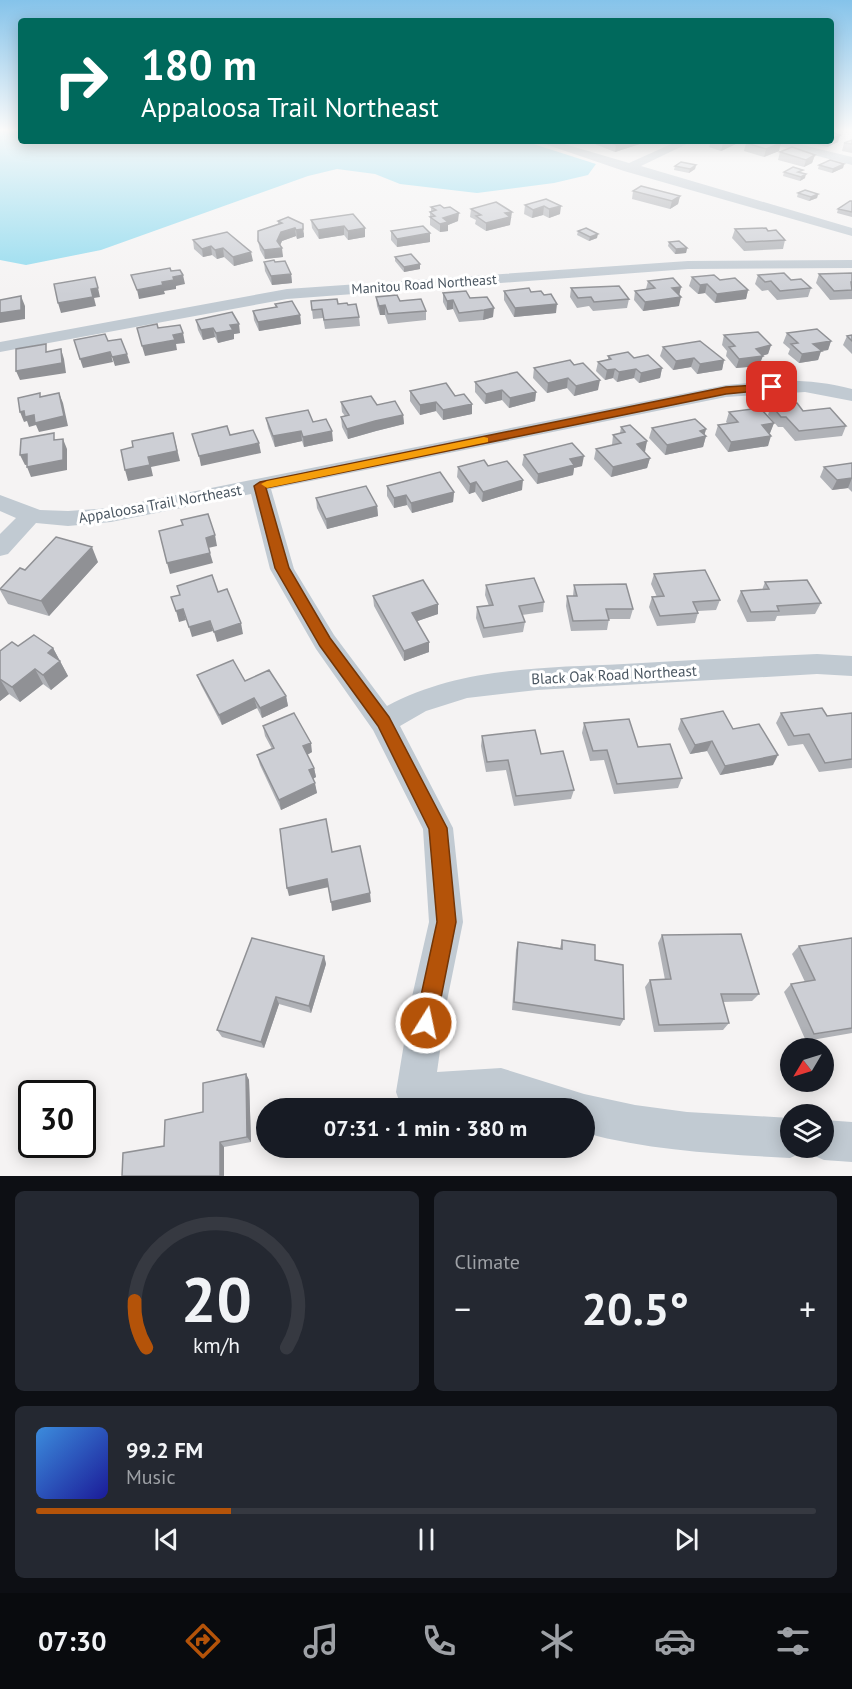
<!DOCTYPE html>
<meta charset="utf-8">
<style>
:root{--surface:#171b24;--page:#242831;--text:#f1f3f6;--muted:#9ea1a6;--line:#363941;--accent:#b45309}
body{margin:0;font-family:"PT Sans",sans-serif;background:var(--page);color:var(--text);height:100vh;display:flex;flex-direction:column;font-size:22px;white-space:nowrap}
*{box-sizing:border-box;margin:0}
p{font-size:20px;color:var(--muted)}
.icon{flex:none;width:33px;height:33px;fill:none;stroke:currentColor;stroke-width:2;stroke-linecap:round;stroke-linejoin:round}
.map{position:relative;height:1176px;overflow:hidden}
.sheet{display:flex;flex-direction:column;gap:15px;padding:15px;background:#0d0f14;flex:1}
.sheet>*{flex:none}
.banner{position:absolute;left:18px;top:18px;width:816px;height:126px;border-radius:6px;box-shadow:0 3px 15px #0003;background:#00695c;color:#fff;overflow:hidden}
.needle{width:39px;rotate:232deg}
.controls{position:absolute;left:780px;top:1038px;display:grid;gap:12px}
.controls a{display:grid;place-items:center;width:54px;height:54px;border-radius:50%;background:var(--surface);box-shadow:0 3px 15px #0003;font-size:30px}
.speed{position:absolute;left:18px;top:1080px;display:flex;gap:12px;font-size:30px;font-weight:700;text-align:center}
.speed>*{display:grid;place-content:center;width:78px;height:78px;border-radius:50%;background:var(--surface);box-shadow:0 3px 15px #0003;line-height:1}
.speed .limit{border:3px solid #111;border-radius:9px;background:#fff;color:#111}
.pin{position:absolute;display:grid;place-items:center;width:51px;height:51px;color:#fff;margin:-26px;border-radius:12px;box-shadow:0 3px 9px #0006}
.me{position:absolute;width:66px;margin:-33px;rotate:10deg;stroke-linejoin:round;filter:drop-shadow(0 0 4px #0008)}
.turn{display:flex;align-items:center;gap:21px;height:126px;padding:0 24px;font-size:27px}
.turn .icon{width:78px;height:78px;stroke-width:2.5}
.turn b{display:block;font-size:42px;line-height:51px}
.big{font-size:45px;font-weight:800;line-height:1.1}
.sheet .card{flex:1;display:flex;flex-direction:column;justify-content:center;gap:9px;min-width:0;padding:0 21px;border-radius:9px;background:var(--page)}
.sheet .dial{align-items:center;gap:0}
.dial svg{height:156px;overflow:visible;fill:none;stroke:var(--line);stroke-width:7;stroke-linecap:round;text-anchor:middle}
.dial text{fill:var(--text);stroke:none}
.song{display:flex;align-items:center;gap:18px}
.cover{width:72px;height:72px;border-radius:9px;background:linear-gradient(135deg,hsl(210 70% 55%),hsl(240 70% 35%))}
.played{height:6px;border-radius:3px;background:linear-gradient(90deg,var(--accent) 25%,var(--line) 25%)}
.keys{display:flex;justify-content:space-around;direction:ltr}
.heat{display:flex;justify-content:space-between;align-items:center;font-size:33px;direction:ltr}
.sheet .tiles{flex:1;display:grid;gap:15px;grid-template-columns:1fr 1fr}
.card:last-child{grid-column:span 2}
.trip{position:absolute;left:256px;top:1098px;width:339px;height:60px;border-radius:30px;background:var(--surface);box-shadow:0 3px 15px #0003;font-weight:800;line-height:60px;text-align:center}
.menu{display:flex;height:96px;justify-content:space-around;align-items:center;background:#090b0e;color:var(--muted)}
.menu .icon{width:42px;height:42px}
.menu .active{color:var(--accent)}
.menu b{font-size:27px;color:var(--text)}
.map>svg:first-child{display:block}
</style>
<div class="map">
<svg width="852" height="1176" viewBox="0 0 852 1176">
<rect width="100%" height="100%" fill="#f5f3f3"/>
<path fill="#90daee" d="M0 131H21V141H524L596 164 588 175 554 183 477 193 400 184 375 174 337 169 308 176 101 250 26 265 0 260Z"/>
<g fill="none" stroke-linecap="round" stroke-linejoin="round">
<path fill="#c1cad2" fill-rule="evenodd" d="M536 141H554L629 163 678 141H693L641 166 852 228V236L624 171Z
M766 141H786L852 157V165L768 143Z
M852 260V268L688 269 287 299 0 352V342L287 289 688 261Z
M774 381C801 380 826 382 852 389V401L805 392 726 397 271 489 294 569 334 635 387 706C459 667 544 668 624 664 689 660 753 657 817 654L852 656V676L817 674 537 690 467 698 426 711 400 726 453 828 463 922 447 1001 437 1072 501 1068 584 1094 635 1105 687 1112 790 1118V1148H806L804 1152 790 1158C721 1154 652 1151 585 1133V1108H509L501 1106 408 1108 401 1106 396 1092 411 1001 429 922 423 829 373 730 316 649 270 569 251 494 111 522 68 526 36 523 8 554 0 556V534L16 518 0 511V495L40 510 68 511 111 508 726 385Z
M824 1120 852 1122V1162L824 1160 810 1154 807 1148H824Z"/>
</g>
<path fill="#b0b2b7" d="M852 140V153L842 151 844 143Z
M592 141H649L615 152 592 143Z
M711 141H738V143L721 151 709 147Z
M812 141H831L838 142 827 147 812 143Z
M746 143 779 151 764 157 744 151Z
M780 152 815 155 812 163 804 167 778 160Z
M844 164 843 168 832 173 818 169 819 165Z
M696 165 695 169 689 173 674 170 675 166Z
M784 172 802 173 805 178 800 181 783 176Z
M633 191 680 196 678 204 670 209 632 199Z
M798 193 818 194 817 198 809 201 797 197Z
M546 199 560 214 549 218 543 215 532 218 524 214 525 205Z
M852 201V217L837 213 838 209Z
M431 207 458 221 448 225V231L440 232 430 225V212L431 211Z
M471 209 511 220H510V225L486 231 475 224 476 220 470 217Z
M353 214 365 237 348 240 344 235 319 239 312 228 311 220Z
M278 221 304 233V237L297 239 296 236 282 241 280 245 283 257 265 259 260 250 258 241 278 224Z
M735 229 768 231 785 240 783 249 744 251 732 238Z
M391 231 430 233V242L397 247 391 240Z
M578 231 597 238 589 241 577 235Z
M227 232 253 261 234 266 224 257 217 259 212 255 203 257 194 249 193 240Z
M669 242 687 248 686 253 675 254 668 246Z
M395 257 420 269 404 272 395 261Z
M264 262H275L291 274 292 283 272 285 265 271Z
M852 273V299L830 300 816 283 819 274Z
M758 275 791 280 811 288 808 297 777 300 768 290 762 291 755 284Z
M692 277 720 280 748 290 746 299 715 303 705 293 698 294 689 286Z
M648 281 681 287 679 295V306L643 311 634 300 635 291 646 289Z
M571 288 629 299 627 308 593 311 589 306 577 308 570 297Z
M504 291 531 292 544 295 556 313 514 317 504 300Z
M443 293 470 298 493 317 483 320 459 322 453 309 447 310 443 302Z
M376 297 400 301 426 311V320L388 324 385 315H380L377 306Z
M311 301 348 305 359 317 360 326 325 329 323 318 313 319Z
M275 304 300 315 301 324 259 331 254 320 253 311 276 307Z
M196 320 240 333 234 334V339L218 343 215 337 203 340 198 330Z
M787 333 831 341 828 350 821 351 818 360 799 363 788 354 790 349 783 343Z
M724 335 771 345 768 354 762 356 759 366 736 368 726 356 727 351 722 345Z
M852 335V354L843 345 847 336Z
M663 347 724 360 722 370 697 374 691 367 673 370 660 356Z
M608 356 634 358 662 368 660 378 639 383 634 378 617 382 613 378 605 380 596 371 598 362 608 360Z
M570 360 598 390 574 396 567 388 547 393 533 378 534 368Z
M475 382 536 392 535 401 509 408 502 400 485 404 475 392Z
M410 391 455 396 472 414 443 420 436 411 420 415 410 401Z
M341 402 377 405 403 415 404 424 376 431 348 439 342 427 341 417 345 416 342 412Z
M771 405 803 411 846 426 842 436 795 441 783 427H778L768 415Z
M729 412 774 423 770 433 769 434 768 446 728 452 715 435 718 425 728 424 726 422Z
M266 418 313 422 333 441 304 447 302 441 275 447 268 428Z
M621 427 647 441 644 452 650 458 647 468 611 477 594 459 596 449 612 445 613 435 620 433Z
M652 428 706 429 704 435 706 436 703 447 665 455 649 438Z
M524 455 582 466 574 468 573 475 537 484 522 465Z
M852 463V492L848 488 832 490 820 477 824 467Z
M488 466 522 490 482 502 475 492 469 494 457 477 458 467Z
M387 486 454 492 453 502 412 513 407 505 394 508 387 496Z
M316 498 377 506 378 516 327 529 317 508Z
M98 562 49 616 8 604 0 590V589L25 570Z
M654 574 720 600 716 610 698 611V613L695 623 657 626 649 607 652 597H657L651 584Z
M765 582 821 603 815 614 777 616 775 621 747 622 737 601 741 591 762 590Z
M486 585 544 602 543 612 522 615 525 622 523 632 483 638 476 618 477 607 489 606 485 595Z
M574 585 633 609 630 619H609L607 630 571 631 566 606 567 596H573Z
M373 596 438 604V614L417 621 429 642V652L404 661 374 606Z
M18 646 53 648 68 676 51 690 43 684 20 702 9 694 0 701V651Z
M197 675 245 681 286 696 288 706 262 718 257 708 222 725 201 685Z
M781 713 827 716 852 713V768L819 772 803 744 788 746 776 723Z
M681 719 733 729 773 765 720 775 707 751 690 754 678 729Z
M584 723 638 747 682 778 678 788 614 794 604 760 590 761 582 733Z
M263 726 312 752 307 755 314 768 316 777 313 779 317 793 281 810 260 765 257 755 272 749 265 736Z
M482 736 541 754 574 790 571 799 514 806 506 770 486 772 481 746Z
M662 935 759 994 752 1001 723 1002 729 1023 723 1030 654 1032 645 987 650 980H665L658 943Z
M852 938V1033L806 1041 784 992 791 984 805 982 792 954 799 946Z
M562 940 595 960 624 1019 620 1026 512 1010 516 950 518 942 560 948Z
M324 956 326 964 311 1013 279 1004 264 1048 222 1037 217 1030Z
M246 1074 249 1080 251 1142 224 1147V1176H122L164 1146Z"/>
<path fill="#909195" d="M840 135 838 142 827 147 829 141H831V139Z
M627 141H649L615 152 616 145Z
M728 141H738V143L721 151 723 143Z
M781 143 779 151 764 157 766 149Z
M815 155 812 163 804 167 806 160Z
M844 164 843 168 832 173 833 169Z
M696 165 695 169 689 173 690 169Z
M806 174 805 178 800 181 801 177Z
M818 194 817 198 809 201 811 197Z
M680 196 678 204 670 209 672 201Z
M544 206 543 215 532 218 533 210Z
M561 206 560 214 549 218V209Z
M512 212 510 225 486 231V223L505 213Z
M459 213 458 221 448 225V231L440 232V224L443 218Z
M303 224 304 237 297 239 296 230Z
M344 226V235L319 239 318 230Z
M295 228 296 236 282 241 279 248H282L283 257 265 259 264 250 277 241 281 232Z
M365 228V237L348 240V231Z
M430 233V242L397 247V239Z
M598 234 597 238 589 241 590 237Z
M211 246 212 255 203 257 202 249Z
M223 248 224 257 217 259 215 250Z
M687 248 686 253 675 254 676 249Z
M251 252 253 261 234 266 233 257Z
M420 264V269L404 272V267Z
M291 274 292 283 272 285 271 276Z
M183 275 185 284 176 286V289L164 291 165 294 139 299 137 290 162 282 173 277Z
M707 284 705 293 698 294 700 285Z
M681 287 679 296 672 288Z
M98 288 100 297 94 298 96 306 61 313 58 303 91 289Z
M748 290 746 299 715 303 717 294Z
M21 296 25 306V319L0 323V313Z
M681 297 679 306 643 311 645 302Z
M453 300V309L447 310V301Z
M557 304 556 313 514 317 515 308Z
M385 305V315H380L379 306Z
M494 308 493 317 483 320 484 310Z
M300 315 301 324 259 331 258 322Z
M239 324 240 333 234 334V339L218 343 216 333 230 325Z
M213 328 215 337 203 340 201 330Z
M183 333 185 343 176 344 177 350 145 356 142 346 173 335Z
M831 341 828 350 821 351 818 360 799 363 802 354 813 344Z
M771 345 768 354 761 356H763L759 366 736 368 739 359 756 349Z
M61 349 64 359 66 373 20 380 16 371Z
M110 352 113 362 83 368 80 359Z
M127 354 130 363 115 366 112 357Z
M694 358 691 367 673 370 676 361Z
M724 360 722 370 697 374 700 364Z
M662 368 660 378 639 383 641 373Z
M615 369 613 378 605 380 607 370Z
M636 369 634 378 617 382 619 372Z
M568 378 567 388 547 393 548 383Z
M600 380 598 390 574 396 576 386Z
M502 390V400L485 404 486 394Z
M536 392 535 401 509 408 510 398Z
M59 393 63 403 68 426 39 432 36 425 29 427 27 421 24 422 20 412 24 411Z
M436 402V411L420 415V405Z
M472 404V414L443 420V410Z
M403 415 404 424 376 431 348 439 347 429 375 421Z
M774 423 770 433 758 435 762 425Z
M706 429 704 437 706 436 703 447 665 455 667 445 700 431Z
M301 431 302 441 275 447 273 436Z
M332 431 333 441 304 447 303 437Z
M173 433 180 461 151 467 153 476 128 481 125 470Z
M771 436 768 446 728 452 731 442Z
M63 439 67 449V470L31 477 27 467Z
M647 441 645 452 634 454 637 444Z
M259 443 261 453 201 466 199 456Z
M27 454 32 464 25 465 20 455Z
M584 456 582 466 574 468 573 475 537 484 538 474 570 459Z
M650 458 647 468 611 477 613 467Z
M852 478 848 488 832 490 837 480Z
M523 480 522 490 482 502 483 492Z
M476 482 475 492 469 494 470 484Z
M454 492 453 502 412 513 411 503Z
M406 495 407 505 394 508V498Z
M377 506 378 516 327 529 326 519Z
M215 535 217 546 208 548 206 538Z
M92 547 98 562 49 616 41 601Z
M210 553 213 563 170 574 167 563Z
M438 604V614L412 623V613Z
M183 609 186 620 179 622 176 611Z
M210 621 213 631 192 637 189 627Z
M241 623 243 634 217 642 214 632Z
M429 642V652L404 661V651Z
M53 648 68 676 51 690 43 675 48 653Z
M35 669 43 684 20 702 12 687Z
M0 679 9 694 0 701Z
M286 696 288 706 262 718 260 708Z
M254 698 257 708 222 725 219 715Z
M712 741 707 751 690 754 695 745Z
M311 743 312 752 305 756 303 746Z
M778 755 773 765 720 775 725 766Z
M314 768 316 777 310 780 309 770Z
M315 783 317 793 281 810 279 800Z
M327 879 329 887 289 896 287 888Z
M370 893 371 902 332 911 331 902Z
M324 956 326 964 311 1013 309 1006Z
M276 997 279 1004 264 1048 261 1042Z
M246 1074 249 1080 251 1142 247 1137Z
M220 1142 224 1147V1176H220Z"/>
<path fill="#cdcfd5" stroke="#909195" stroke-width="1.5" d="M831 132 840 135 831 139Z
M852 140V144L844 143Z
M608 141H627L616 145Z
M715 141H728L723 143Z
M751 141H769L781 143 766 149 746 143Z
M792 147 815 155 806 160 780 152Z
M830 160 844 164 833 169 819 165Z
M681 162 696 165 690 169 675 166Z
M793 167 803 170 798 172 806 174 801 177 784 172Z
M641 186 680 196 672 201 633 191Z
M805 190 818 194 811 197 798 193Z
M546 199 561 206 549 209 544 206 533 210 525 205Z
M850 201H852V212L838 209Z
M496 202 512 212 505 213 510 217 486 223 476 216 481 215 471 209Z
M440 205 444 208 450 207 459 213 443 218 448 222 440 224 430 217 435 216 430 212 436 210 431 207Z
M353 214 365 228 348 231 344 226 318 230 311 220Z
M288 217 303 224V229L296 230 295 228 281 232 277 241 282 248 264 250 258 241V231L282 223 278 221Z
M423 226 430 233 397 239 391 231Z
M586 228 598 234 590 237 578 231Z
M766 228 768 231 776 230 785 240 746 242 735 229Z
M227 232 251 252 233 257 223 248 215 250 211 246 202 249 193 240Z
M679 241 687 248 676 249 669 242Z
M411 254 420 264 404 267 395 257Z
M274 260 275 262 285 261 291 274 271 276 264 262Z
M170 268 171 271 180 270 183 275 173 277 174 280 162 282 163 285 137 290 131 275Z
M784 273 791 280 801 279 811 288 780 291 771 281 765 282 758 275Z
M852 273V282H851L852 290 834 291 819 274Z
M714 275 720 280 735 278 748 290 717 294 707 284 700 285 692 277Z
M95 277 98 288 91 289 93 297 58 303 54 284Z
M673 278 681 287 672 288 681 297 645 302 635 291 655 288 648 281Z
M619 286 629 299 594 302 591 297 578 298 571 288Z
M529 288 531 292 541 291 544 295 551 294 557 304 515 308 504 291Z
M466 291 470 298 487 297 494 308 484 310 459 313 453 300 447 301 443 293Z
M397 295 400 301 421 299 426 311 388 314 385 305 379 306 376 297Z
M21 296V310L0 313V300Z
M337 299 338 304 347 303 348 305 356 304 359 317 324 320 322 309 312 310 311 301Z
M292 301 300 315 258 322 253 311 277 307 275 304Z
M232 312 239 324 230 325 233 330 216 333 213 328 201 330 196 320Z
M157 324 158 328 180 325 183 333 173 335 175 340 142 346 137 328Z
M817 329 831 341 813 344 822 351 802 354 791 344 798 343 787 333Z
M758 332 771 345 756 349 763 356 739 359 729 347 735 346 724 335Z
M105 334 108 341 121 339 127 354 112 357 110 352 80 359 74 340Z
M852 335V341L847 336Z
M700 341 724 360 700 364 694 358 676 361 663 347Z
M46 344V352L61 349 62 363 16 371V349Z
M628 352 634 358 648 355 662 368 641 373 636 369 619 372 615 369 607 370 598 362 611 359 608 356Z
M570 360 574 365 583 363 600 380 576 386 568 378 548 383 534 368Z
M517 372 536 392 510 398 502 390 486 394 475 382Z
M446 383 455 396 464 394 472 404 443 410 436 402 420 405 410 391Z
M40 393V397L59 393 64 416 35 423 34 415 25 417 24 411 20 412 18 398Z
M371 396 377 405 395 401 403 415 375 421 347 429 341 417 349 415 341 402Z
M797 403 803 411 830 408 846 426 799 431 786 417H781L771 405Z
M760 408 774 423 762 425 771 436 731 442 718 425 738 422 729 412Z
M308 410 313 422 326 419 332 431 303 437 301 431 273 436 266 418Z
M695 419 706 429 700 431 706 436 667 445 652 428Z
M630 425 647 441 637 444 650 458 613 467 596 449 621 443 613 435 625 432 621 427Z
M227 426 230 435 253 430 259 443 199 456 192 434Z
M54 433V440L63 439V460L27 467V454L20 455 21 439Z
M173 433 177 451 148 457 150 465 125 470 121 450 133 447 132 441Z
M572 443 584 456 570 459 574 465 538 474 524 455Z
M484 460 488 466 507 461 523 480 483 492 476 482 470 484 458 467Z
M852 463V478L837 480 824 467Z
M440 472 454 492 411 503 406 495 394 498 387 486Z
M366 486 377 506 326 519 316 498Z
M208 514 215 535 206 538 210 553 167 563 159 531 183 525 181 520Z
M56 537 92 547 41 601 0 589 20 568 25 570Z
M705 570 720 600 693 602 698 613 660 616 652 597 664 596 654 574Z
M212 575 218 592 227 589 241 623 214 632 210 621 189 627 183 609 176 611 171 597 180 595 177 586Z
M534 578 544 602 519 606 525 622 484 628 477 607 493 605 486 585Z
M423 580 438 604 412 613 429 642 404 651 373 596Z
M807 580 821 603 777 606 779 611 751 612 741 591 769 589 765 582Z
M626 584 633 609H606L609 620 573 621 567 596H577L574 585Z
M34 635 53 648 48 653 60 661 43 675 35 669 12 687 0 679V651L12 642 18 646Z
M233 660 245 681 269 670 286 696 260 708 254 698 219 715 197 675Z
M822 708 827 716 852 713V759L825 763 809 734 794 736 781 713Z
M723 711 733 729 759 724 778 755 725 766 712 741 695 745 681 719Z
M294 713 311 743 303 746 314 768 309 770 315 783 279 800 257 755 274 748 263 726Z
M629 719 638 747 670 744 682 778 617 784 607 750 593 751 584 723Z
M535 730 541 754 563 751 574 790 516 796 508 760 487 762 482 736Z
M326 819 332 852 360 846 370 893 331 902 327 879 287 888 280 829Z
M741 934 759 994H721L729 1023 659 1025 650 980 671 979 662 935Z
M252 938 324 956 309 1006 276 997 261 1042 217 1030Z
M852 938V1028L814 1034 791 984 815 980 799 946Z
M562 940 595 945V960L623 965 624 1019 514 1002 518 942 562 949Z
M246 1074 247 1137 220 1142V1176H122L123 1153 164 1146 165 1120 203 1112V1083Z"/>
<linearGradient id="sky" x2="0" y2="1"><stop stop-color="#85c3ea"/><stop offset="0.44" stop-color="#fafafa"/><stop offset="1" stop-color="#fafafa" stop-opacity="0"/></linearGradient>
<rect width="852" height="295" fill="url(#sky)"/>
<path fill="#b45309" stroke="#753606" stroke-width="1.5" d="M772 384 776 385V389L726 394 266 488 289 568 330 638 389 717 447 828 456 922 436 1023 433 1031 426 1034 419 1031 415 1023 437 922 429 829 378 726 320 646 275 568 254 486 260 482 726 387Z"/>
<path fill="#f59e0b" d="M484 437 488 438V442L267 488 261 484 267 481Z"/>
<g text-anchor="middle" stroke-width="6" stroke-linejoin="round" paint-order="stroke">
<g font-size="14" fill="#4a5661" stroke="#fff">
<text transform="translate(424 284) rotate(-4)" y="5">Manitou Road Northeast</text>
</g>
<g font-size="15" fill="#4a5661" stroke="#fff">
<text transform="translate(160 504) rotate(-10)" y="5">Appaloosa Trail Northeast</text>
<text transform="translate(614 675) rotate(-3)" y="5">Black Oak Road Northeast</text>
</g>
</g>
</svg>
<div class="controls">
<a><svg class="needle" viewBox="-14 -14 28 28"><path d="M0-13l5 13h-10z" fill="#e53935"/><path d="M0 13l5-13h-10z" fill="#9ea1a6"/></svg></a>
<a><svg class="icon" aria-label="layers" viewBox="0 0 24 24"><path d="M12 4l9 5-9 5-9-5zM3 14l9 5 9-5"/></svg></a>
</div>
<div class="speed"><div class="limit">30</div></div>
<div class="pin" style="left:772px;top:387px;background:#d93025"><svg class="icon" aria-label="arrive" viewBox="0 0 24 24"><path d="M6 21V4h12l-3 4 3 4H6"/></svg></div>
<svg class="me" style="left:426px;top:1023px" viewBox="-20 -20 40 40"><circle r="17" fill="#b45309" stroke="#fff" stroke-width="3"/><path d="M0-11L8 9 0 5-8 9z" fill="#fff"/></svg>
<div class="trip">07:31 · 1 min · 380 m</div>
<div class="banner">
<div class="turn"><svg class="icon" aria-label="right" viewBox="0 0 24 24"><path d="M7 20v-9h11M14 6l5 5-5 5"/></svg><div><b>180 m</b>Appaloosa Trail Northeast</div></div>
</div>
</div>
<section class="sheet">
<div class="tiles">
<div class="card dial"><svg viewBox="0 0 100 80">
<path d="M14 69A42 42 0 1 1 86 69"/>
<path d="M14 69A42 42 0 0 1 8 45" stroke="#b45309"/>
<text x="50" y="56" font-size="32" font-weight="700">20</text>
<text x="50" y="72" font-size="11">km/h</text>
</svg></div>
<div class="card"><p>Climate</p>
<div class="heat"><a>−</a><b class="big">20.5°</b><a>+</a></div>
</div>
<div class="card">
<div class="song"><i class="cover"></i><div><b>99.2 FM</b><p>Music</p></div></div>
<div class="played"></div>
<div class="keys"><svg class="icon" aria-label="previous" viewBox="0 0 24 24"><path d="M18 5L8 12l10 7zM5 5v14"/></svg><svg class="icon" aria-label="pause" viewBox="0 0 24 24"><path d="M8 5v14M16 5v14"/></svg><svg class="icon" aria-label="next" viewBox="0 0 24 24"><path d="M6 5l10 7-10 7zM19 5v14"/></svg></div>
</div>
</div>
</section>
<nav class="menu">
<b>07:30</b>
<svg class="icon active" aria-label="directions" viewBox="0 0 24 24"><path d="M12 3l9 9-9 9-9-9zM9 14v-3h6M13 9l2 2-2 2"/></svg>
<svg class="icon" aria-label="music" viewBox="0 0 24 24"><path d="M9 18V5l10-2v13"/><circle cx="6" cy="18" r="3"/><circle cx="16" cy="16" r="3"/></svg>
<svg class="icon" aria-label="phone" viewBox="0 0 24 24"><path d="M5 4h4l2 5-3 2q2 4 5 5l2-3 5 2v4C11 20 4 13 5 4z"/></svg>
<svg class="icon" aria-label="climate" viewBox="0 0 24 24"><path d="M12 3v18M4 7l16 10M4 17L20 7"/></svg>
<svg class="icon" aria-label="car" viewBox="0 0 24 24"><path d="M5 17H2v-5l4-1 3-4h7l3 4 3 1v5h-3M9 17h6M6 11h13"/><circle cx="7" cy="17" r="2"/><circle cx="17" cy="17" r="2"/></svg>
<svg class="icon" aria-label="filters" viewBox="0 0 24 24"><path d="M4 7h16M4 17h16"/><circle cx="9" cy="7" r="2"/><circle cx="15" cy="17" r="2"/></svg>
</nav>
